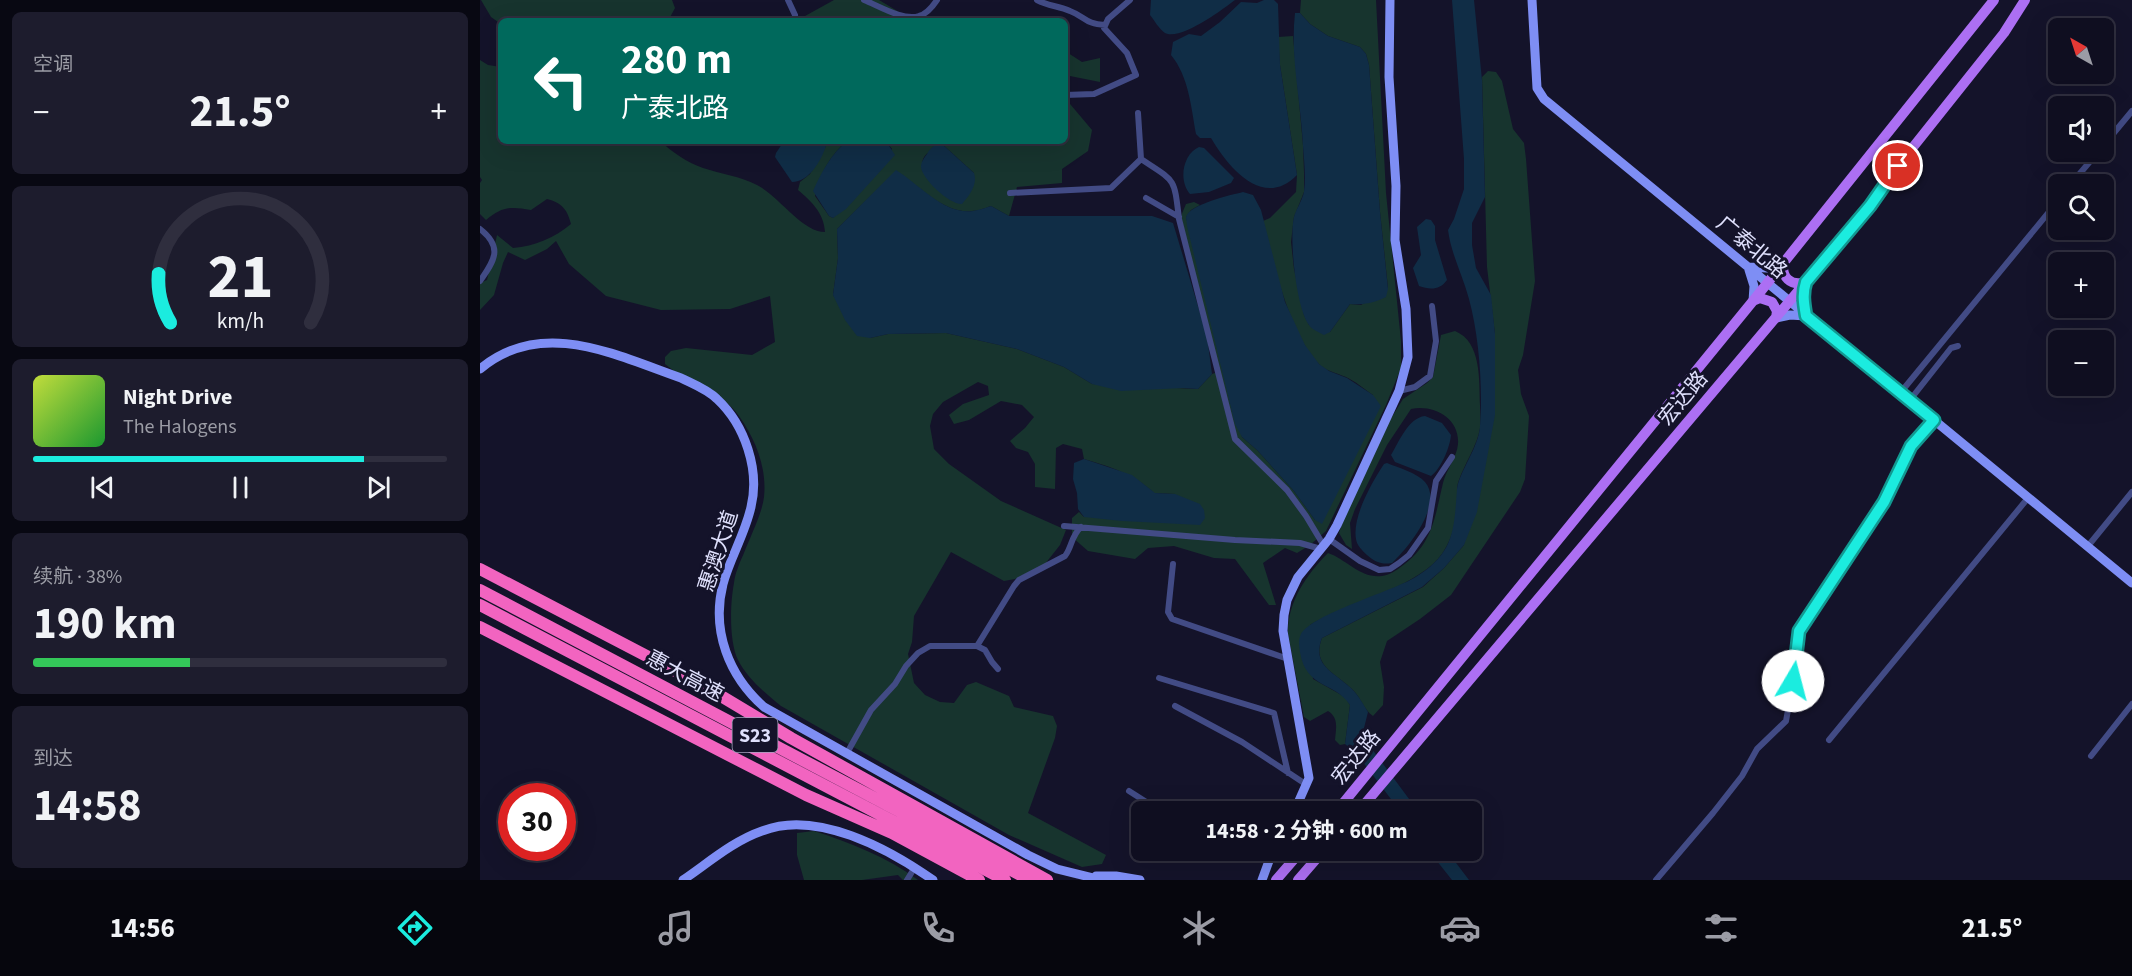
<!DOCTYPE html>
<html lang="zh">
<meta charset="utf-8">
<style>
:root{--surface:#0f0e20;--page:#1d1c2d;--text:#f1f3f6;--muted:#9b9ca5;--line:#2f2e3e;--accent:#1becdf}
body{margin:0;font-family:"Source Sans 3","Noto Sans SC",sans-serif;background:var(--page);color:var(--text);height:100vh;display:flex;flex-direction:column;font-size:22px;white-space:nowrap}
*{box-sizing:border-box;margin:0}
p{font-size:20px;color:var(--muted)}
.icon{flex:none;width:33px;height:33px;fill:none;stroke:currentColor;stroke-width:2;stroke-linecap:round;stroke-linejoin:round}
.map{position:relative;flex:1;overflow:hidden}
.drawer{display:flex;flex-direction:column;gap:12px;padding:12px;background:#080812;width:480px}
.drawer>*{flex:none}
.hud{position:absolute;left:18px;top:18px;width:570px;height:126px;border-radius:9px;box-shadow:0 6px 24px #0002,0 0 0 2px var(--line);background:#00695c;color:#fff;overflow:hidden}
.needle{width:39px;rotate:321deg}
.tools{position:absolute;left:1568px;top:18px;display:grid;gap:12px}
.tools a{display:grid;place-items:center;width:66px;height:66px;border-radius:9px;background:var(--surface);box-shadow:0 6px 24px #0002,0 0 0 2px var(--line);font-size:30px}
.speed{position:absolute;left:18px;top:783px;display:flex;gap:12px;font-size:30px;font-weight:700;text-align:center}
.speed>*{display:grid;place-content:center;width:78px;height:78px;border-radius:50%;background:var(--surface);box-shadow:0 6px 24px #0002,0 0 0 2px var(--line);line-height:1}
.speed .limit{border:9px solid #d22;background:#fff;color:#111}
.pin{position:absolute;display:grid;place-items:center;width:51px;height:51px;color:#fff;margin:-26px;border:3px solid #fff;border-radius:50%;box-shadow:0 2px 6px #0007}
.me{position:absolute;width:66px;margin:-33px;rotate:8deg;stroke-linejoin:round;filter:drop-shadow(0 0 4px #0008)}
.turn{display:flex;align-items:center;gap:21px;height:126px;padding:0 24px;font-size:27px}
.turn .icon{width:78px;height:78px;stroke-width:2.5}
.turn b{display:block;font-size:42px;line-height:51px}
.big{font-size:45px;font-weight:700;line-height:1.1}
.drawer .tile{flex:1;display:flex;flex-direction:column;justify-content:center;gap:9px;min-width:0;padding:0 21px;border-radius:9px;background:var(--page)}
.drawer .dial{align-items:center;gap:0}
.dial svg{height:156px;overflow:visible;fill:none;stroke:var(--line);stroke-width:7;stroke-linecap:round;text-anchor:middle}
.dial text{fill:var(--text);stroke:none}
.song{display:flex;align-items:center;gap:18px}
.cover{width:72px;height:72px;border-radius:9px;background:linear-gradient(135deg,hsl(70 70% 55%),hsl(130 70% 35%))}
.played{height:6px;border-radius:3px;background:linear-gradient(90deg,var(--accent) 80%,var(--line) 80%)}
.keys{display:flex;justify-content:space-around;direction:ltr}
.heat{display:flex;justify-content:space-between;align-items:center;font-size:33px;direction:ltr}
.charge{height:9px;border-radius:4px;background:linear-gradient(90deg,#34c759 38%,var(--line) 0)}
.trip{position:absolute;left:651px;top:801px;width:351px;height:60px;border-radius:9px;background:var(--surface);box-shadow:0 6px 24px #0002,0 0 0 2px var(--line);font-weight:700;line-height:60px;text-align:center}
.menu{display:flex;height:96px;justify-content:space-around;align-items:center;background:#06060d;color:var(--muted)}
.menu .icon{width:42px;height:42px}
.menu .on{color:var(--accent)}
.menu b{font-size:27px;color:var(--text)}
main{display:flex;flex:1;min-height:0}
.map>svg:first-child{display:block}
</style>
<main>
<section class="drawer">
<div class="tile"><p>空调</p>
<div class="heat"><a>−</a><b class="big">21.5°</b><a>+</a></div>
</div>
<div class="tile dial"><svg viewBox="0 0 100 80">
<path d="M14 69A42 42 0 1 1 86 69"/>
<path d="M14 69A42 42 0 0 1 8 44" stroke="#1becdf"/>
<text x="50" y="56" font-size="32" font-weight="700">21</text>
<text x="50" y="72" font-size="11">km/h</text>
</svg></div>
<div class="tile">
<div class="song"><i class="cover"></i><div><b>Night Drive</b><p>The Halogens</p></div></div>
<div class="played"></div>
<div class="keys"><svg class="icon" aria-label="previous" viewBox="0 0 24 24"><path d="M18 5L8 12l10 7zM5 5v14"/></svg><svg class="icon" aria-label="pause" viewBox="0 0 24 24"><path d="M8 5v14M16 5v14"/></svg><svg class="icon" aria-label="next" viewBox="0 0 24 24"><path d="M6 5l10 7-10 7zM19 5v14"/></svg></div>
</div>
<div class="tile"><p>续航 · 38%</p><b class="big">190 km</b><div class="charge"></div></div>
<div class="tile"><p>到达</p><b class="big">14:58</b></div>
</section>
<div class="map">
<svg width="1652" height="880" viewBox="0 0 1652 880">
<rect width="100%" height="100%" fill="#14132a"/>
<path fill="#17342e" fill-rule="evenodd" d="M1 0H192L195 8 188 21H21V24L11 17Z
M354 0H399L434 21H316Z
M821 0H896L906 193 921 341V368L906 405 846 531 830 545 817 553 805 548 783 563 796 605H789L755 559 734 558 694 546 668 548 655 559 608 551 592 537V518L599 512 604 517 695 494 674 493C654 474 631 467 604 459L602 449 583 444 576 448 575 489 555 487V464L548 452 536 448 530 441 545 428 554 417 542 405 521 401 489 420 474 424 469 415 483 404 509 395 508 386 498 382 463 402 453 414 450 426 454 449 469 464 521 501 586 530 580 545 565 564 535 579 524 581 471 552 434 616 432 642 428 654 434 683 445 695 460 702 474 703 487 685 496 682 529 696 534 707 573 716 577 726 575 738 548 813 626 855 622 864 602 867 529 835 301 706C286 694 267 678 258 660 249 641 250 604 254 583 255 573 260 562 264 553 270 537 282 514 284 497 287 468 276 440 259 416 242 391 208 384 185 364V357L191 351 206 348 272 355 295 342 290 296 250 309 181 310 126 296 89 264 76 241 67 249 45 260 28 252 23 263 14 295 0 310V283L7 280 17 235 33 248C55 246 74 238 91 224 87 209 82 203 67 199L51 210C30 206 22 207 6 220L0 214V183L2 180 0 177V60L8 65 21 67V141H180C192 152 208 163 223 168 241 174 260 176 277 185 299 196 322 232 345 232 344 213 331 201 318 190L320 182 330 174 346 146 344 143 346 141H367C350 155 340 174 335 196L349 216 353 218 412 149 406 141H585V98L612 130 608 151 582 169V183L537 187 529 216 511 206C505 208 498 211 492 211 463 214 439 185 416 171L357 229 358 258 353 295 390 338 408 334 466 333 537 349 584 367 612 384 718 389 732 374 738 372 701 216 706 204 714 202 720 205 711 210 706 217 762 437 777 450 814 491 835 520 893 395C884 389 875 381 866 377 857 373 849 372 841 366 812 341 791 258 783 221L790 218 816 192 817 175 800 65 798 37 813 36 823 145 824 173V192L814 217 811 242 814 269 824 315 829 325 850 332 870 304 881 305 908 288 900 212 889 65 886 54 880 47 848 36 830 24 820 13ZM462 144 494 173 456 188C438 168 435 157 462 144Z
M585 51 602 62 620 58V82L585 75Z
M1008 71 1016 72 1022 81 1033 129 1044 143 1046 159 1055 281 1043 355 1038 370 1041 394 1049 416 1045 479 1040 492 971 595 940 619 907 641 900 662 904 687 903 705 893 716C884 710 881 698 873 690 856 673 831 666 842 638L943 587 964 568 984 545 1015 334 1007 267 1002 77Z
M975 331C1002 342 999 381 1000 405 1000 412 1001 420 1000 428 997 448 980 470 977 488 977 489 978 496 978 497 978 520 971 548 953 564 918 594 869 602 830 625L833 679 865 697 870 705 865 744 860 745 855 740C856 728 859 718 848 711L830 721 824 717 808 634C807 603 826 575 848 553 866 559 881 579 902 576 909 575 916 571 922 566 953 544 955 516 963 483 966 470 977 457 978 444 980 418 953 404 931 409L907 445 875 509 870 523 872 549 866 545 859 533 866 512 910 420 923 399 947 383 953 377 961 335Z
M334 831C371 843 407 857 438 880H423L418 875 382 880H324L317 855V833Z"/>
<path fill="#102d46" d="M671 0H755C742 10 700 41 685 33 679 29 674 20 670 15Z
M784 0H794L798 4 800 65 817 175C783 210 748 167 731 138H720L716 134C711 107 709 77 691 55L693 42 709 34 721 36 740 22 761 2 777 3Z
M972 0H994L1002 80 1005 197 992 223V245L996 268 1011 295 1015 334V415L997 512 984 545 964 568 942 587 842 638C831 666 855 672 872 689 879 696 883 704 888 712L884 728 886 741 938 811H920L876 753 865 744 870 705C854 681 826 689 820 652 819 646 818 640 821 634 833 614 910 592 934 578 974 554 974 531 977 489 979 472 999 447 1000 426 1003 387 999 336 989 299 983 276 971 254 968 230L974 219 984 189V159Z
M815 13H820L830 24 848 36 880 47 886 54 889 65 900 212 908 289 906 297C894 303 884 305 870 304L850 332 844 335C839 332 832 330 829 325 816 308 809 238 814 217 816 209 822 201 824 192 826 177 824 160 823 146 821 101 810 58 815 13Z
M304 141H343L346 146C341 161 329 182 312 182L295 157 296 153Z
M367 141H406L415 155 366 209 353 218 349 216 333 191C341 173 351 154 367 141Z
M462 144 494 173C498 185 489 196 482 204 470 205 442 179 441 167 441 162 444 158 447 154 451 147 454 145 462 144Z
M719 147 724 148 754 178 751 183 729 192 710 194C698 180 703 154 719 147Z
M416 170C439 184 464 215 493 211 499 210 505 208 511 206L529 216H672L693 223 727 336 732 374 718 389 703 388 641 391 612 384 584 367 537 349 466 333 408 334 390 338 377 336 365 320 353 295 358 258 357 229Z
M763 192 773 195 781 210 805 302 825 345 839 364 849 371 867 378 893 395 901 406 842 524 835 520 814 491 777 450 762 437 755 424 707 226C707 224 706 219 706 217 710 204 751 195 763 192Z
M946 219 951 220 955 226V240L967 280C960 290 950 290 939 286L933 268 941 255 937 227Z
M945 416 962 423 971 435C970 447 961 469 951 476L915 462 911 455C919 442 928 418 945 416Z
M604 459 652 475 675 493 695 494 720 504 724 510 725 518 720 525 642 521 604 517 598 509 597 493 593 479 594 463Z
M907 463C919 468 937 473 945 482 964 504 928 548 912 563 902 565 895 562 887 555 882 550 877 546 876 539 872 517 892 482 904 464Z
M949 851H967L989 880H972Z"/>
<g fill="none" stroke-linecap="round" stroke-linejoin="round">
<path stroke="#424b85" stroke-width="6" d="M308 0 315 15
M384 0C399 6 423 21 439 16 447 14 453 6 457 0
M557 0C568 6 579 6 590 11 606 17 605 24 625 25
M585 95 614 94 656 75 647 53 624 28 628 19 650 0
M1623 146 1652 111
M661 159C696 182 694 177 699 219L755 439 807 490 826 516 844 546
M1591 184 1618 152
M530 193 631 188 661 159 658 113
M666 198 699 217
M0 229C23 247 15 260 0 281
M919 391 935 387 950 376 956 341 952 306
M1421 392 1578 201
M1430 400 1471 348 1478 346
M584 526 755 540 820 543 841 549
M849 539 880 561 899 570 910 569 919 563 929 555 948 528 956 481 972 457
M1608 546 1652 492
M693 564 688 612 692 619 808 659
M497 646 534 586 539 580 585 556C592 547 591 536 601 527
M679 678 794 713 808 773
M695 706 762 742 827 785
M1349 740 1548 498
M367 753 391 710 415 684 426 666 438 653 450 646H497L505 650 512 662 518 669
M1611 756 1652 704
M649 791 682 812
M771 850 790 857
M427 880 435 867
M1176 880 1233 813 1262 776 1277 749 1306 721 1317 661 1319 631 1404 502 1431 446 1454 420"/>
<path stroke="#7e8ef4" stroke-width="9" d="M1052 0 1057 88 1064 99 1652 583
M1269 267 1287 268 1304 261
M1269 270 1274 286 1273 301
M1296 318 1310 315 1326 316 1323 297 1326 284
M0 369C62 317 135 355 201 378 213 384 227 389 237 399 265 425 280 470 271 507 265 534 250 558 243 584 231 631 249 676 284 707L548 855 577 869 622 880
M814 812 829 778 803 631 804 615 807 600 818 577 849 539 857 525 919 391 928 357 926 309 915 240 916 186 909 77 910 0
M616 876H636L660 880
M203 880C228 863 253 841 282 831 336 809 409 849 453 880
M782 880 793 850"/>
<path stroke="#ac6ff3" stroke-width="10" d="M1304 261C1300 277 1311 287 1326 282
M1273 301 1280 298 1292 302 1297 311 1296 318
M856 812 1273 301 1514 0
M878 812 1390 206 1418 166 1524 33 1545 0
M796 880 822 850
M818 880 844 850"/>
<path stroke="#f264c0" stroke-width="12" d="M0 569 226 687 311 738 567 880
M0 590 550 880
M0 605 525 880
M0 627 326 795 412 833 499 880"/>
</g>
<g fill="none" stroke-linecap="round" stroke-linejoin="round">
<g stroke="#129991" stroke-width="15">
<path id="route" d="M1313 681 1319 631 1404 502 1431 446 1454 420 1326 316C1324 304 1322 294 1326 282L1390 206 1418 166"/>
</g>
<use href="#route" stroke="#1becdf" stroke-width="10"/>
</g>
<g text-anchor="middle" stroke-width="6" stroke-linejoin="round" paint-order="stroke">
<rect fill="#14132a" stroke="#a2a2bd" stroke-width="1.5" x="252.5" y="718" width="45" height="34" rx="4.5"/>
<g font-size="20" font-weight="bold" fill="#dfe0fc">
<text x="275" y="742">S23</text>
</g>
<g font-size="21" fill="#dfe0fc" stroke="#14132a">
<text transform="translate(1272 247) rotate(40)" y="7">广泰北路</text>
<text transform="translate(1203 398) rotate(-50)" y="7">宏达路</text>
<text transform="translate(238 551) rotate(-72)" y="7">惠澳大道</text>
<text transform="translate(205 676) rotate(28)" y="7">惠大高速</text>
<text transform="translate(876 757) rotate(-51)" y="7">宏达路</text>
</g>
</g>
</svg>
<div class="tools">
<a><svg class="needle" viewBox="-14 -14 28 28"><path d="M0-13l5 13h-10z" fill="#e53935"/><path d="M0 13l5-13h-10z" fill="#9b9ca5"/></svg></a>
<a><svg class="icon" aria-label="sound" viewBox="0 0 24 24"><path d="M4 9h4l5-4v14l-5-4H4zM17 9q2 3 0 6"/></svg></a>
<a><svg class="icon" aria-label="search" viewBox="0 0 24 24"><circle cx="10" cy="10" r="6"/><path d="M15 15l6 6"/></svg></a>
<a>+</a>
<a>−</a>
</div>
<div class="speed"><div class="limit">30</div></div>
<div class="pin" style="left:1418px;top:166px;background:#d93025"><svg class="icon" aria-label="arrive" viewBox="0 0 24 24"><path d="M6 21V4h12l-3 4 3 4H6"/></svg></div>
<svg class="me" style="left:1313px;top:681px" viewBox="-20 -20 40 40"><circle r="19" fill="#fff"/><path d="M0-13L10 11 0 6-10 11z" fill="#1becdf"/></svg>
<div class="trip">14:58 · 2 分钟 · 600 m</div>
<div class="hud">
<div class="turn"><svg class="icon" aria-label="left" viewBox="0 0 24 24"><path d="M17 20v-9H6M10 6l-5 5 5 5"/></svg><div><b>280 m</b>广泰北路</div></div>
</div>
</div>
</main>
<nav class="menu">
<b>14:56</b>
<svg class="icon on" aria-label="directions" viewBox="0 0 24 24"><path d="M12 3l9 9-9 9-9-9zM9 14v-3h6M13 9l2 2-2 2"/></svg>
<svg class="icon" aria-label="music" viewBox="0 0 24 24"><path d="M9 18V5l10-2v13"/><circle cx="6" cy="18" r="3"/><circle cx="16" cy="16" r="3"/></svg>
<svg class="icon" aria-label="phone" viewBox="0 0 24 24"><path d="M5 4h4l2 5-3 2q2 4 5 5l2-3 5 2v4C11 20 4 13 5 4z"/></svg>
<svg class="icon" aria-label="climate" viewBox="0 0 24 24"><path d="M12 3v18M4 7l16 10M4 17L20 7"/></svg>
<svg class="icon" aria-label="car" viewBox="0 0 24 24"><path d="M5 17H2v-5l4-1 3-4h7l3 4 3 1v5h-3M9 17h6M6 11h13"/><circle cx="7" cy="17" r="2"/><circle cx="17" cy="17" r="2"/></svg>
<svg class="icon" aria-label="filters" viewBox="0 0 24 24"><path d="M4 7h16M4 17h16"/><circle cx="9" cy="7" r="2"/><circle cx="15" cy="17" r="2"/></svg>
<b>21.5°</b>
</nav>
